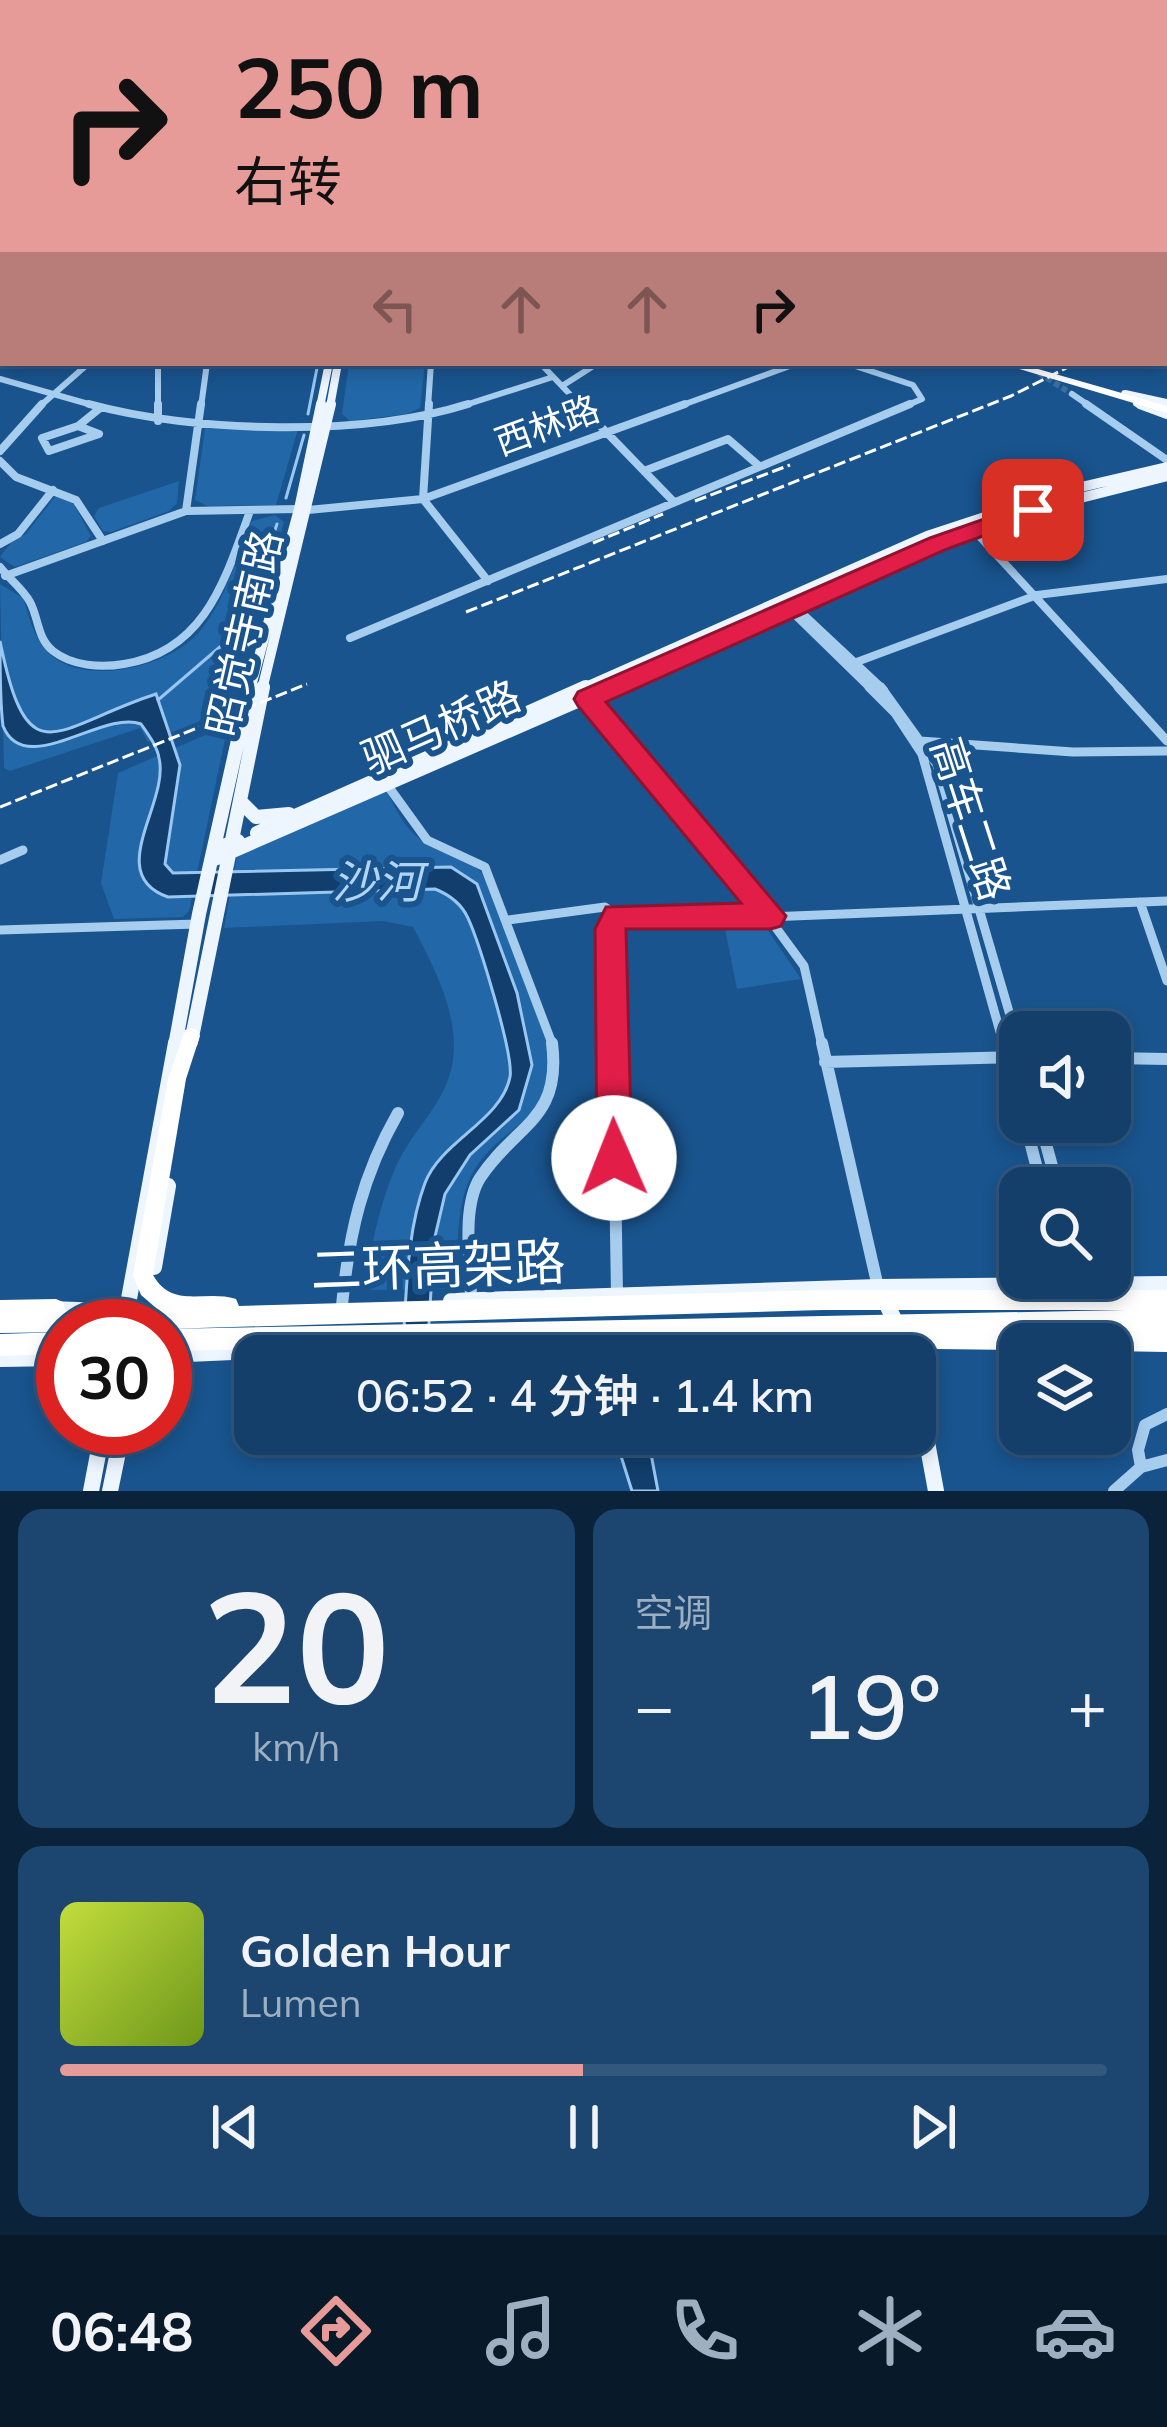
<!DOCTYPE html>
<html lang="zh">
<meta charset="utf-8">
<style>
:root{--surface:#133f6a;--page:#1c4670;--text:#f1f3f6;--muted:#9dafc1;--line:#32587e;--accent:#e69b98}
body{margin:0;font-family:Mulish,"Noto Sans SC",sans-serif;background:var(--page);color:var(--text);height:100vh;display:flex;flex-direction:column;font-size:45px;white-space:nowrap}
*{box-sizing:border-box;margin:0}
p{font-size:39px;color:var(--muted)}
.icon{flex:none;width:66px;height:66px;fill:none;stroke:currentColor;stroke-width:2;stroke-linecap:round;stroke-linejoin:round}
.map{position:relative;height:1491px;overflow:hidden}
.details{display:flex;flex-direction:column;gap:18px;padding:18px;background:#0a233a;flex:1}
.details>*{flex:none}
.banner{position:absolute;left:0px;top:0px;width:1167px;height:366px;box-shadow:0 6px 18px #0003,0 0 0 3px var(--line);background:#e69b98;color:#111;overflow:hidden}
.fabs{position:absolute;left:999px;top:1011px;display:grid;gap:24px}
.fabs a{display:grid;place-items:center;width:132px;height:132px;border-radius:24px;background:var(--surface);box-shadow:0 6px 18px #0003,0 0 0 3px var(--line);font-size:60px}
.speed{position:absolute;left:36px;top:1299px;display:flex;gap:24px;font-size:60px;font-weight:700;text-align:center}
.speed>*{display:grid;place-content:center;width:156px;height:156px;border-radius:50%;background:var(--surface);box-shadow:0 6px 18px #0003,0 0 0 3px var(--line);line-height:1}
.speed .limit{border:18px solid #d22;background:#fff;color:#111}
.pin{position:absolute;display:grid;place-items:center;width:102px;height:102px;color:#fff;margin:-51px;border-radius:24px;box-shadow:0 6px 18px #0006}
.me{position:absolute;width:132px;margin:-66px;rotate:359deg;stroke-linejoin:round;filter:drop-shadow(0 0 9px #0008)}
.turn{display:flex;align-items:center;gap:42px;height:252px;padding:0 36px;font-size:54px}
.turn .icon{width:156px;height:156px;stroke-width:2.5}
.turn b{display:block;font-size:84px;line-height:102px}
.lanes{display:flex;align-items:center;height:114px;padding:0 36px;background:#0003;justify-content:center;gap:60px;direction:ltr}
.lanes .off{opacity:.35}
.big{font-size:90px;font-weight:600;line-height:1.1}
.details .tile{flex:1;display:flex;flex-direction:column;justify-content:center;gap:18px;min-width:0;padding:0 42px;border-radius:24px;background:var(--page)}
.details .dial{align-items:center;gap:0}
.dial b{font-size:156px;line-height:1}
.song{display:flex;align-items:center;gap:36px}
.cover{width:144px;height:144px;border-radius:18px;background:linear-gradient(135deg,hsl(70 70% 55%),hsl(80 70% 35%))}
.played{height:12px;border-radius:6px;background:linear-gradient(90deg,var(--accent) 50%,var(--line) 50%)}
.keys{display:flex;justify-content:space-around;direction:ltr}
.heat{display:flex;justify-content:space-between;align-items:center;font-size:66px;direction:ltr}
.details .tiles{flex:1;display:grid;gap:18px;grid-template-columns:1fr 1fr}
.tile:last-child{grid-column:span 2}
.trip{position:absolute;left:234px;top:1335px;width:702px;height:120px;border-radius:24px;background:var(--surface);box-shadow:0 6px 18px #0003,0 0 0 3px var(--line);font-weight:600;line-height:120px;text-align:center}
.menu{display:flex;height:192px;justify-content:space-around;align-items:center;background:#08192a;color:var(--muted)}
.menu .icon{width:84px;height:84px}
.menu .on{color:var(--accent)}
.menu b{font-size:54px;color:var(--text)}
.map>svg:first-child{display:block}
</style>
<div class="map">
<svg width="1167" height="1491" viewBox="0 0 1167 1491">
<rect width="100%" height="100%" fill="#19548e"/>
<path fill="#2267a7" d="M349 363H425L420 408 407 414 350 421 342 414Z
M214 424 298 429 276 505 207 506 195 500 205 429Z
M179 481 177 503 169 511 111 532 103 531 94 516 99 508Z
M57 494 73 503 91 536 86 542 15 567 0 557 12 541 26 534Z
M275 515 284 522 232 708 148 742 140 728 10 771 4 768 0 584 23 598C30 619 34 641 52 656 89 687 171 666 200 631 225 601 237 557 252 521Z
M228 725 189 911 183 917 114 919 101 883 118 773Z
M386 790C393 803 400 820 411 831 431 853 464 853 484 875L548 1043C557 1128 498 1122 471 1176 455 1208 458 1255 455 1289L364 1290C371 1248 379 1204 397 1164 410 1136 434 1113 446 1085 469 1032 437 973 413 927L383 921 224 928 237 855Z
M724 924 765 926 801 979 737 989Z"/>
<path fill="#113e6c" stroke="#99c7f1" stroke-width="3" d="M0 641C28 780 54 727 156 694L180 765 165 864 173 873 451 867 477 884 517 993 532 1065 519 1110 470 1155 445 1194 434 1241 427 1356H402C407 1300 405 1236 425 1183 441 1141 501 1121 510 1077 514 1055 479 942 468 918 461 903 450 895 435 889L168 897C103 874 170 803 159 758 157 746 148 734 141 724 103 709 25 780 3 726 0 703 0 666 0 641Z
M575 1434H642L648 1438 658 1491H632L621 1456Z"/>
<g fill="none" stroke-linecap="round" stroke-linejoin="round">
<path stroke="#99c7f1" stroke-width="3" d="M175 0 201 3
M135 3 155 0
M308 414 318 363
M286 498 304 435
M158 700 242 628 277 524"/>
<path stroke="#3c6e9f" stroke-width="6" stroke-dasharray="6 3" stroke-linecap="butt" d="M1039 373 1072 394"/>
<path stroke="#a6ccee" stroke-width="4.5" d="M231 0 250 3
M262 0 277 3
M651 0 655 3
M874 0 879 3
M998 0 1003 3
M162 3 169 0
M755 3 774 0
M946 3 959 0"/>
<path stroke="#a6ccee" stroke-width="6" d="M0 298 3 279
M158 363V407
M540 363 582 407
M846 363 913 385 922 399 903 407
M0 379 99 407
M562 386 598 363
M1072 394 1091 407
M39 407 89 363
M201 407 207 363
M428 407 431 363
M459 407 553 377
M677 407 798 363"/>
<path stroke="#a6ccee" stroke-width="8" d="M89 404C194 433 364 437 468 404
M158 404V421
M429 404 423 499 488 581
M579 404 673 501
M1086 404 1167 460
M78 426 99 434 49 451 42 438Z
M78 426 99 409
M0 451 42 404
M0 461 16 477 76 500 103 541
M644 471 728 439 758 465
M308 510 423 499 685 404
M186 511 201 404
M972 528 1121 690
M0 544 18 534 53 490
M0 567C9 579 23 589 30 602 39 619 37 638 53 651 72 666 101 668 124 664 205 651 225 580 250 511
M5 576 186 511 299 509
M791 603 884 690
M788 608 872 690
M350 638 910 404
M854 663 1037 595 1167 579"/>
<path stroke="#a6ccee" stroke-width="9" d="M869 687 895 713 922 754 1004 1046
M881 687 937 765 1019 1046
M1118 687 1167 741
M583 693 676 807 719 850 804 966 822 1046
M920 741 1073 752 1167 751
M388 786 427 840 485 867 553 1046
M0 860 23 850
M1140 902 1167 981
M508 920 605 907 617 916 741 918 1167 901
M0 930 197 924
M613 1046 611 929 617 916"/>
<path stroke="#a6ccee" stroke-width="12" d="M613 1043 617 1295
M822 1043 878 1287
M1003 1043 1020 1104
M1018 1043 1020 1049
M1110 1058 1167 1059
M825 1062 1020 1057
M1025 1122 1042 1188
M1040 1122 1058 1188
M471 1299C471 1265 461 1208 480 1178 515 1124 562 1121 552 1043
M342 1305C349 1234 362 1176 398 1113
M1141 1467 1138 1450 1145 1425 1167 1414
M1114 1491 1141 1467 1167 1460"/>
<path stroke="#edf5ff" stroke-width="6" d="M463 3 483 0"/>
<path stroke="#edf5ff" stroke-width="8" d="M1125 394 1167 403
M1137 403 1148 407
M320 407 329 363
M330 407 338 363"/>
<path stroke="#edf5ff" stroke-width="10" d="M1140 404 1167 414
M250 690 299 509 321 404
M262 690 331 404
M579 690 927 536 1064 491 1167 467
M603 690 939 544 1033 510 1167 476"/>
<path stroke="#edf5ff" stroke-width="14" d="M240 801 256 817 289 814
M257 833 586 687
M214 849 238 841
M212 860 609 687
M191 1042 263 687
M175 1046 199 914 250 687"/>
<path stroke="#edf5ff" stroke-width="16" d="M154 1267 168 1186
M884 1298 911 1356
M451 1301 878 1287 1167 1284
M49 1309 107 1311
M124 1326 176 1043
M406 1346H782
M165 1355 344 1347
M0 1359 63 1358
M915 1377 936 1491
M91 1491 103 1428
M110 1491 123 1428"/>
<path fill="#fff" fill-rule="evenodd" d="M1164 50H1167V55H1164Z
M999 363H1017L1167 406V413Z
M191 1028 197 1030 200 1036 186 1079 153 1275C173 1310 205 1289 236 1299L239 1306 823 1290H1167V1352L1110 1351V1344H1020V1350L770 1347 763 1343 761 1339 165 1351V1329L1125 1310H823L165 1329V1326H63V1332L0 1333V1300L56 1299 63 1302 66 1311 156 1308 141 1295 133 1275 168 1079 185 1030Z
M63 1332V1354L0 1356V1334Z"/>
<path stroke="#fff" stroke-width="3" stroke-dasharray="12 4.5" stroke-linecap="butt" d="M695 501 790 465
M593 543 663 514
M466 612 1011 396 1076 363
M0 807 307 684"/>
</g>
<path fill="#e11d48" stroke="#92132f" stroke-width="3" d="M1033 502 1045 510 1041 515 947 549 606 702 786 916 781 926 771 929H626L632 1158 627 1170 614 1175 602 1170 597 1158 595 929 606 907 741 903 578 706 574 699 578 692 930 538Z"/>
<g text-anchor="middle" stroke-width="12" stroke-linejoin="round" paint-order="stroke">
<g font-size="36" fill="#fff" stroke="#19548e">
<text transform="translate(547 425) rotate(-20)" y="13">西林路</text>
</g>
<g font-size="42" fill="#fff" stroke="#19548e">
<text transform="translate(244 633) rotate(-77)" y="15">昭觉寺南路</text>
<text transform="translate(441 727) rotate(-24)" y="15">驷马桥路</text>
<text transform="translate(971 819) rotate(72)" y="15">高车二路</text>
</g>
<g font-size="45" font-style="italic" fill="#b2d5f5" stroke="#19548e">
<text x="377" y="898">沙河</text>
</g>
<g font-size="51" fill="#fff" stroke="#19548e">
<text transform="translate(438 1266) rotate(-2)" y="18">二环高架路</text>
</g>
</g>
</svg>
<div class="fabs">
<a><svg class="icon" aria-label="sound" viewBox="0 0 24 24"><path d="M4 9h4l5-4v14l-5-4H4zM17 9q2 3 0 6"/></svg></a>
<a><svg class="icon" aria-label="search" viewBox="0 0 24 24"><circle cx="10" cy="10" r="6"/><path d="M15 15l6 6"/></svg></a>
<a><svg class="icon" aria-label="layers" viewBox="0 0 24 24"><path d="M12 4l9 5-9 5-9-5zM3 14l9 5 9-5"/></svg></a>
</div>
<div class="speed"><div class="limit">30</div></div>
<div class="pin" style="left:1033px;top:510px;background:#d93025"><svg class="icon" aria-label="arrive" viewBox="0 0 24 24"><path d="M6 21V4h12l-3 4 3 4H6"/></svg></div>
<svg class="me" style="left:614px;top:1158px" viewBox="-20 -20 40 40"><circle r="19" fill="#fff"/><path d="M0-13L10 11 0 6-10 11z" fill="#e11d48"/></svg>
<div class="trip">06:52 · 4 分钟 · 1.4 km</div>
<div class="banner">
<div class="turn"><svg class="icon" aria-label="right" viewBox="0 0 24 24"><path d="M7 20v-9h11M14 6l5 5-5 5"/></svg><div><b>250 m</b>右转</div></div>
<div class="lanes"><svg class="icon off" aria-label="left" viewBox="0 0 24 24"><path d="M17 20v-9H6M10 6l-5 5 5 5"/></svg><svg class="icon off" aria-label="ahead" viewBox="0 0 24 24"><path d="M12 20V5M6 11l6-6 6 6"/></svg><svg class="icon off" aria-label="ahead" viewBox="0 0 24 24"><path d="M12 20V5M6 11l6-6 6 6"/></svg><svg class="icon" aria-label="right" viewBox="0 0 24 24"><path d="M7 20v-9h11M14 6l5 5-5 5"/></svg></div>
</div>
</div>
<section class="details">
<div class="tiles">
<div class="tile dial"><b>20</b><p>km/h</p></div>
<div class="tile"><p>空调</p>
<div class="heat"><a>−</a><b class="big">19°</b><a>+</a></div>
</div>
<div class="tile">
<div class="song"><i class="cover"></i><div><b>Golden Hour</b><p>Lumen</p></div></div>
<div class="played"></div>
<div class="keys"><svg class="icon" aria-label="previous" viewBox="0 0 24 24"><path d="M18 5L8 12l10 7zM5 5v14"/></svg><svg class="icon" aria-label="pause" viewBox="0 0 24 24"><path d="M8 5v14M16 5v14"/></svg><svg class="icon" aria-label="next" viewBox="0 0 24 24"><path d="M6 5l10 7-10 7zM19 5v14"/></svg></div>
</div>
</div>
</section>
<nav class="menu">
<b>06:48</b>
<svg class="icon on" aria-label="directions" viewBox="0 0 24 24"><path d="M12 3l9 9-9 9-9-9zM9 14v-3h6M13 9l2 2-2 2"/></svg>
<svg class="icon" aria-label="music" viewBox="0 0 24 24"><path d="M9 18V5l10-2v13"/><circle cx="6" cy="18" r="3"/><circle cx="16" cy="16" r="3"/></svg>
<svg class="icon" aria-label="phone" viewBox="0 0 24 24"><path d="M5 4h4l2 5-3 2q2 4 5 5l2-3 5 2v4C11 20 4 13 5 4z"/></svg>
<svg class="icon" aria-label="climate" viewBox="0 0 24 24"><path d="M12 3v18M4 7l16 10M4 17L20 7"/></svg>
<svg class="icon" aria-label="car" viewBox="0 0 24 24"><path d="M5 17H2v-5l4-1 3-4h7l3 4 3 1v5h-3M9 17h6M6 11h13"/><circle cx="7" cy="17" r="2"/><circle cx="17" cy="17" r="2"/></svg>
</nav>
